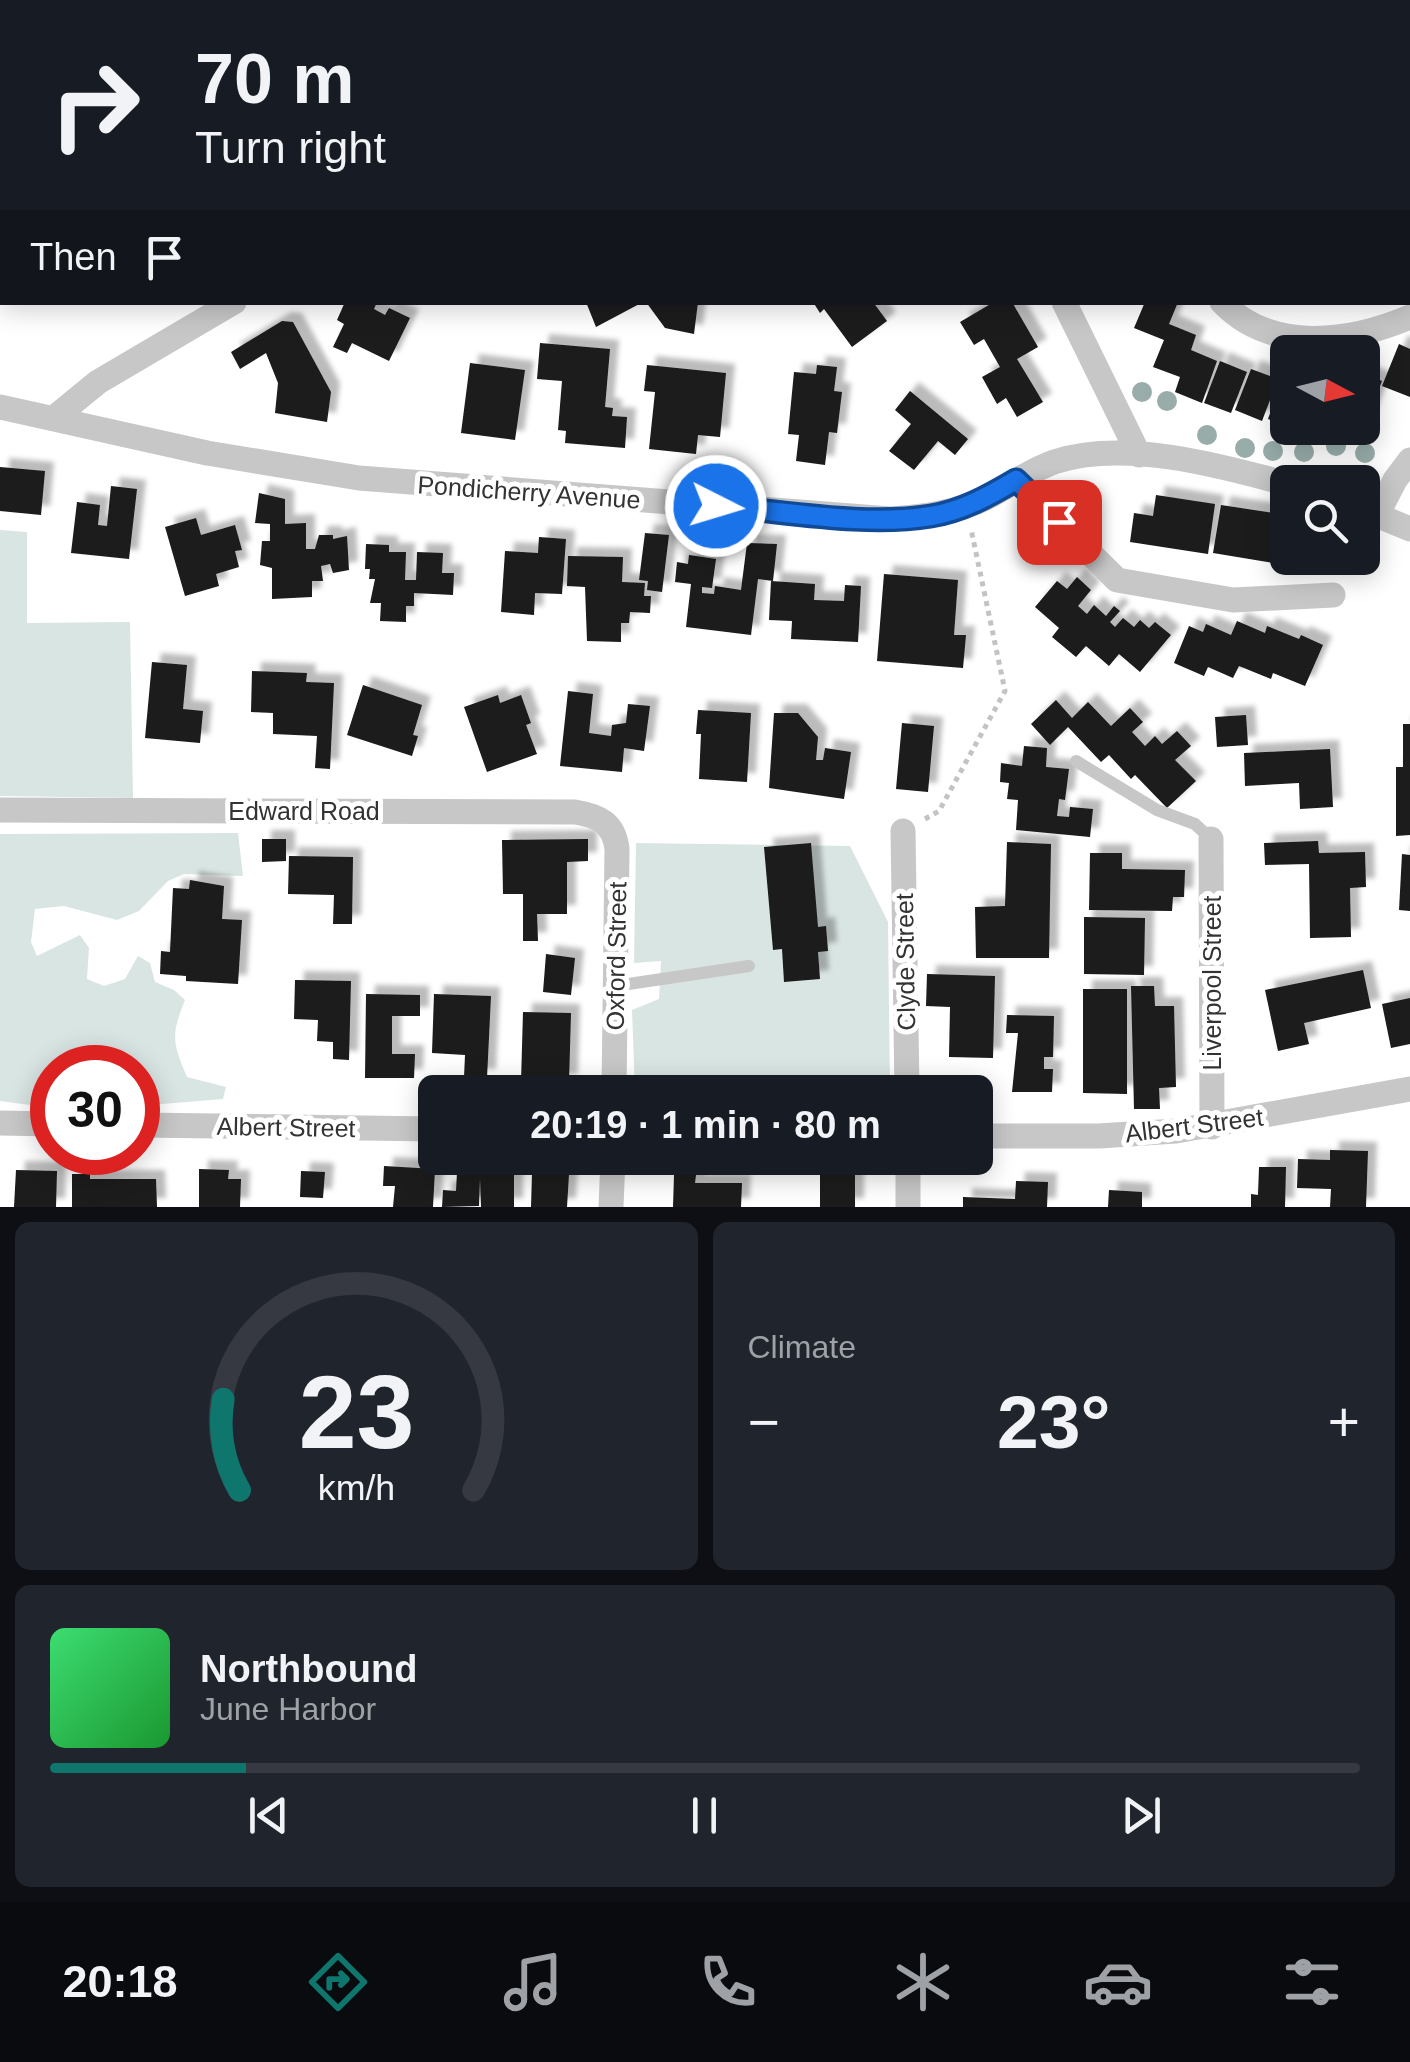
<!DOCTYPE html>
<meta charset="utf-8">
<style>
:root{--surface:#171b24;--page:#20242c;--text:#f1f3f6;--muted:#9ea1a6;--line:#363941;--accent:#0f766e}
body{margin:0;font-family:Helvetica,sans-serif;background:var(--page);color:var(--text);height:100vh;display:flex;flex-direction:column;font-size:38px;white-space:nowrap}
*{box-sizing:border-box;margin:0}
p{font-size:32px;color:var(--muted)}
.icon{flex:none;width:55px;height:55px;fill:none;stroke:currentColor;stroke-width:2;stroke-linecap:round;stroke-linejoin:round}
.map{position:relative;height:1207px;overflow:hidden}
.side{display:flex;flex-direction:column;gap:15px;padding:15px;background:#0d0f14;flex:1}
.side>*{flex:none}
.hud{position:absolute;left:0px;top:0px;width:1410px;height:305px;box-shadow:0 5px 25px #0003;background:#171b24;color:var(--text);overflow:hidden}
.needle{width:65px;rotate:97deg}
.controls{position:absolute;left:1270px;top:335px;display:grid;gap:20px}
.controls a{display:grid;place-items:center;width:110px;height:110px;border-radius:15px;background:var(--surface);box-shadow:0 5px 25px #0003;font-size:50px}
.speed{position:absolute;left:30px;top:1045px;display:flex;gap:20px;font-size:50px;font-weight:700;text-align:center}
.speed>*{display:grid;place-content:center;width:130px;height:130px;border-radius:50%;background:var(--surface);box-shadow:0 5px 25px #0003;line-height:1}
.speed .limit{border:15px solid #d22;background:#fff;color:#111}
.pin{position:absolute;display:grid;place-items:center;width:85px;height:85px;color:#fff;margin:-42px;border-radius:20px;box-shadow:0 5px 15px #0006}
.me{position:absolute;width:110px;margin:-55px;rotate:95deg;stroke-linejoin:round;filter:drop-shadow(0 0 8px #0008)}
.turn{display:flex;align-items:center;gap:35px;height:210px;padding:0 30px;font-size:45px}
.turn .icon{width:130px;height:130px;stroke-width:2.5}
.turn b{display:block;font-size:70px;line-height:85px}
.then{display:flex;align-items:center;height:95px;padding:0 30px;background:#0003;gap:20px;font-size:38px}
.big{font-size:75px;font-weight:600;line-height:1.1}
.side .card{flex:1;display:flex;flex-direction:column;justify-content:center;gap:15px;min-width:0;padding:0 35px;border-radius:15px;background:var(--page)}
.side .dial{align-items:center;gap:0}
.dial svg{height:260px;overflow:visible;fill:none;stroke:var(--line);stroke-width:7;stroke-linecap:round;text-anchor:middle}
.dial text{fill:var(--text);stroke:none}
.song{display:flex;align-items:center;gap:30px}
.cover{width:120px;height:120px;border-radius:15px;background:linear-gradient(135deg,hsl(140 70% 55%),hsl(130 70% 35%))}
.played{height:10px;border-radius:5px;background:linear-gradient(90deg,var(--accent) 15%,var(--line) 15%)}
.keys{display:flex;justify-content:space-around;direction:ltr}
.heat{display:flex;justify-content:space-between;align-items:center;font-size:55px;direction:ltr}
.side .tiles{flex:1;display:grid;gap:15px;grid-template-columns:1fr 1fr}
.card:last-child{grid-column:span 2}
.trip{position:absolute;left:418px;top:1075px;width:575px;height:100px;border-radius:15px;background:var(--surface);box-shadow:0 5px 25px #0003;font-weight:600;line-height:100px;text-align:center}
.dock{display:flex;height:160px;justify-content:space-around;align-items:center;background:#090b0e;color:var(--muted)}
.dock .icon{width:70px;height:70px}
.dock .current{color:var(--accent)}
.dock b{font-size:45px;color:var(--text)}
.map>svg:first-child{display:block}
</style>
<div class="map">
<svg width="1410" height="1207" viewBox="0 0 1410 1207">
<defs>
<filter id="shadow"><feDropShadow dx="9" dy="-9" stdDeviation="2.5" flood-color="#0004"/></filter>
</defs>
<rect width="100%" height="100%" fill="#fff"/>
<path fill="#d9e5e3" d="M0 530 27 532V623L130 622 133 798 0 796Z
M238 833 243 876 184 874 168 881 139 911 117 920 64 906 35 909 31 942 37 956 80 935 89 948 87 979 104 986 125 979 138 956 150 963 155 982 174 990 185 1000C171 1035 172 1042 187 1077L226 1087 223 1099 138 1106V1068H52V1108L0 1101V834Z
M636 843 850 846 888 922 890 1092H635L632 1010 659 999 661 961 634 963Z"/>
<path fill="#1a1a1a" filter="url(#shadow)" d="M345 302H377L374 309 385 315 389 308 410 318 389 361 352 343 347 353 333 347 344 324 337 320Z
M586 302H643L596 327Z
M646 302H698L694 334 665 328Z
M813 302H873L887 321 852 347 824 309 820 313Z
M994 302H1012L1038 347 1017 359 1043 402 1017 417 1006 398 997 404 982 377 1000 367 984 339 974 345 960 322Z
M1145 302H1178L1169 324 1196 335 1191 350 1217 361 1202 403 1175 392 1180 377 1153 367 1164 340 1134 328Z
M282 321 293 322 331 392 327 422 275 413 278 383 266 353 240 369 231 352Z
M540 343 610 349 605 407 613 408 612 416 627 417 625 448 565 443 566 431 558 430 562 381 537 379Z
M1399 344 1410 349V397L1382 386Z
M1220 361 1247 372 1231 413 1204 403Z
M470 363 525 370 515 440 461 433Z
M647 365 726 373 720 437 698 435 696 454 649 449 655 392 644 391Z
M817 365 837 367 834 391 842 392 837 433 829 432 825 465 796 461 799 435 788 434 794 372 816 374Z
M1251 369 1278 379 1262 421 1235 410Z
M1362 373 1382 381 1366 423 1362 422Z
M1283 377 1288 379V427L1268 419Z
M910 391 968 439 955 455 938 441 914 470 889 451 911 424 895 410Z
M0 467 45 471 41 515 0 511Z
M111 486 137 489 129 559 71 553 77 502 100 505 98 525 107 526Z
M259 493 285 499V524L306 523V549H315L319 535H333V539L347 536 349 570 333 573 330 564 321 566 323 581H312V597L272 599V568L260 565 262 541H270V524L255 523Z
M1156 495 1215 504 1208 554 1130 542 1134 513 1153 516Z
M1221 505 1273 513 1270 534 1288 537V558H1293L1292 566 1213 553Z
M196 518 201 535 235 525 242 550 235 551 239 567 216 574 219 586 185 596 165 527Z
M645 533 669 535 662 592 647 590 648 581 639 580Z
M539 537 566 539 562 594 535 593 534 615 501 612 505 551 538 553Z
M747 543 777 544 773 581 758 579 751 635 686 627 691 584 675 582 677 562 688 564 689 555 716 559 712 588 702 587V593L714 594 715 586 741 590Z
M366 544 389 545V552H406L405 580H416L417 552 443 553 442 573H454L453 595 414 593V606H406V622L380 621 381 603H370L375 579H369L370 569H365Z
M568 556 623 557 622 582 645 583 644 596H651L650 613 630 612 629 623H621V642L587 641 585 587 567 586Z
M884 574 958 580 954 635H966L963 668 877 661Z
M1077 577 1091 590 1078 606 1087 614 1094 605 1106 616 1114 606 1120 611 1110 622 1115 627 1123 618 1134 627 1140 620 1149 628 1155 622 1171 635 1140 672 1119 654 1109 666 1086 646 1076 657 1052 637 1059 628 1035 607 1057 581 1067 589Z
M771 581 815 584 814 600 844 601 845 585 861 586 858 642 791 639 792 621 769 620Z
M1237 621 1265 633 1267 626 1299 639 1301 635 1323 645 1305 686 1273 673 1271 679 1239 666 1233 678 1208 667 1204 676 1174 663 1189 626 1203 632 1206 624 1231 635Z
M152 662 187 665 183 709 203 711 200 743 145 738Z
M252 671 307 673 306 682 334 683 330 769 315 768 317 736 273 734V713L251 712Z
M363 685 422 705 413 735 418 736 412 756 347 735Z
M568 691 593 694 589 733 611 736 612 725 626 723 628 704 650 706 644 751 624 748 622 772 560 766Z
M498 695 500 703 521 695 531 723 526 725 537 754 487 772 464 707Z
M1056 700 1072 718 1088 702 1111 726 1130 708 1143 722 1132 732 1145 746 1155 736 1162 744 1177 731 1191 746 1175 760 1196 781 1167 808 1135 775 1131 779 1109 755 1101 762 1068 727 1050 745 1031 724Z
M698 710 751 713 747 782 699 779 701 734H696Z
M774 713H798L818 737 816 760H823L825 748 851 752 844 799 769 788Z
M1246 715 1248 745 1217 747 1215 717Z
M902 723 934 726 928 792 896 789Z
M1403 724H1410V835L1396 836V767H1403Z
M1024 746 1047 748 1046 767 1069 769 1065 800 1059 799 1057 816 1069 817 1070 807 1093 809 1090 837 1016 830 1018 800 1007 799 1009 783 1000 782 1001 763 1022 766Z
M1330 749 1333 807 1300 809 1299 783 1245 786 1244 753Z
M262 839H286V861L262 862Z
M588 839V861L567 862V914H537L538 941H523V894H503L502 840Z
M1318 841 1319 853 1365 852 1366 887 1350 888 1351 937 1310 938 1309 864 1265 865 1264 843Z
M1007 842 1051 844 1049 958H976L975 907 1005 906Z
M811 843 818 927 826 926 828 951 818 952 820 979 784 982 782 949 773 950 764 847Z
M1090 853H1122V869L1185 870 1184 897H1173L1172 911 1089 910Z
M1402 854 1410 855V911L1399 910Z
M289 856 353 857 352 924H333L334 895 288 894Z
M190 880 224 886 222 919 242 920 238 984 186 981V976L160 974 161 951 170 952 173 888 189 889Z
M1084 917 1145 918 1144 975 1084 974Z
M546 954 575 958 571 995 543 992Z
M1363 970 1371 1008 1304 1023 1309 1044 1278 1051 1265 990Z
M927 974 995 976 993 1058 949 1057 950 1007 926 1006Z
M295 980 351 981 349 1060 333 1059V1042L317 1041 318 1020 294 1019Z
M1131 986H1154L1155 1006H1174L1176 1087 1159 1088 1160 1109H1134Z
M1083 989H1127V1094L1083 1093Z
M366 994 420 995V1016H392V1054H415L414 1078H365Z
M434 994 491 996 487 1078 464 1077 465 1055 432 1053Z
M1410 998V1044L1391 1048 1382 1004Z
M523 1012 571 1013 569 1083 521 1082Z
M1007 1015 1054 1016 1053 1057H1044V1069H1053L1052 1092H1012L1018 1033H1006Z
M1330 1150 1368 1151 1366 1207H1330L1331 1189 1297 1188 1298 1159 1330 1160Z
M384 1166 435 1169 433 1207H393L395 1186H383Z
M1259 1167H1286L1285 1207H1251V1194L1258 1195Z
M199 1169 229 1170 228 1179H241L240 1207H199Z
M16 1170 57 1171 56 1207H14Z
M301 1171 325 1172 323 1198 300 1197Z
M481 1171H514V1207H481L480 1178 479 1206 442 1207 443 1190 456 1191 457 1172 481 1174Z
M532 1173 569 1174 567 1207H531Z
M820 1173H855V1207H820Z
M72 1174H90V1179H156L157 1207H72Z
M674 1175H696L695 1183H742L741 1207H673Z
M1016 1181 1048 1182 1047 1207H963V1197L1015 1199Z
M1109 1190 1142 1192V1207H1108Z"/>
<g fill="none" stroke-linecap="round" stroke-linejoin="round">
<path stroke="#c3c3c3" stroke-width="5" stroke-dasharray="5 5" stroke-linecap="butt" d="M925 819 939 811 1005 691 971 529"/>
<path stroke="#c7c7c7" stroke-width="12" d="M1076 761 1157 810 1195 824 1211 839
M615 986 749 966"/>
<path stroke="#c7c7c7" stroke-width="25" d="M998 0V2
M1203 0 1204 2
M1337 0 1338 2
M1408 185 1410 188
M1064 302 1139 455
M1222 302C1271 354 1351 342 1410 317
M0 407 207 453 359 478 890 519C924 517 955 513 986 498 1009 486 1029 471 1054 462 1123 439 1219 465 1288 484
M54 418 98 382 234 302
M1016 480 1117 580 1233 600 1333 595
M1364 510 1410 529
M1377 515 1395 480 1410 460
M0 810 575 812C599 816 614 823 617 849L614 1092
M903 831 907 1092
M1211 839 1212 1127
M0 1123 52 1124
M138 1125 435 1129
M975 1136H1099L1176 1131 1410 1089
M611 1207 613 1158
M908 1207V1158"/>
</g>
<g fill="#98adaa">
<circle cx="1142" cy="392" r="10"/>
<circle cx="1167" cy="401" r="10"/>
<circle cx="1207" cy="435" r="10"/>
<circle cx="1336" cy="446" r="10"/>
<circle cx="1245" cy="448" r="10"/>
<circle cx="1273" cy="451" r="10"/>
<circle cx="1304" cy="452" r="10"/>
<circle cx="1365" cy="453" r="10"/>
</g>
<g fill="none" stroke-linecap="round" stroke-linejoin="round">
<g stroke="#114b97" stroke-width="25">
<path id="route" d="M716 506C784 511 864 527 931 516 962 511 989 496 1016 480L1059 522"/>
</g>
<use href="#route" stroke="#1a73e8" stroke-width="18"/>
</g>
<g text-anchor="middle" stroke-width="10" stroke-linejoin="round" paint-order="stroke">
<g font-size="25" fill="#333" stroke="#fff">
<text transform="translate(529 492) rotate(4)" y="9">Pondicherry Avenue</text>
<text x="304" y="820">Edward Road</text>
<text transform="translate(616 956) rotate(-89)" y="9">Oxford Street</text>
<text transform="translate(905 962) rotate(-91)" y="9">Clyde Street</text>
<text transform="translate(1212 983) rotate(-90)" y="9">Liverpool Street</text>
<text transform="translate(1194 1125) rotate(-7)" y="9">Albert Street</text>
<text transform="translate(286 1127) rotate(1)" y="9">Albert Street</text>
</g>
</g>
</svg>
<div class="controls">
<a><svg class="needle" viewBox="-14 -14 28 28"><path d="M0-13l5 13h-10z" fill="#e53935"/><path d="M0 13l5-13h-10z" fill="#9ea1a6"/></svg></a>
<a><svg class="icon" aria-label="search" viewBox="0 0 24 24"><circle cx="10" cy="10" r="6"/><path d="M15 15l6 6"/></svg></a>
</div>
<div class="speed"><div class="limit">30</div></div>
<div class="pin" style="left:1059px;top:522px;background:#d93025"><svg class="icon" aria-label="arrive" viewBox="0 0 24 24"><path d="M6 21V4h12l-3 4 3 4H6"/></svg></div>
<svg class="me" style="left:716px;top:506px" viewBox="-20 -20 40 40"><circle r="17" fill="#1a73e8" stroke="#fff" stroke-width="3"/><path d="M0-11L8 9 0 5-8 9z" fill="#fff"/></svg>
<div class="trip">20:19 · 1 min · 80 m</div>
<div class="hud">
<div class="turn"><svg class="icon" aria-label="right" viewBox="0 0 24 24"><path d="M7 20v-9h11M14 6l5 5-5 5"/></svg><div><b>70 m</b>Turn right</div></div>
<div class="then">Then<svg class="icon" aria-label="arrive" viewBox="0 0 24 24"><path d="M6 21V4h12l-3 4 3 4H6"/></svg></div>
</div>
</div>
<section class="side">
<div class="tiles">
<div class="card dial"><svg viewBox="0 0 100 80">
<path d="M14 69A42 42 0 1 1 86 69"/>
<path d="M14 69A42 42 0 0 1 9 41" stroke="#0f766e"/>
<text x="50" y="56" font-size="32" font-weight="700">23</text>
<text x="50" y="72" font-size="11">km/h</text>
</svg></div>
<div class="card"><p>Climate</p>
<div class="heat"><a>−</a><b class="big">23°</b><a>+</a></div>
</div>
<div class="card">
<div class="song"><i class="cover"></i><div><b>Northbound</b><p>June Harbor</p></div></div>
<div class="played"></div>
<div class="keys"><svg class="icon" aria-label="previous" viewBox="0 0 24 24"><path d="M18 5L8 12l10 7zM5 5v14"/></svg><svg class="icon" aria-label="pause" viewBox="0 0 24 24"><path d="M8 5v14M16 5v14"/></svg><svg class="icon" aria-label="next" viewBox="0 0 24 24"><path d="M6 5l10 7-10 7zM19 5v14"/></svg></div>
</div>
</div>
</section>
<nav class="dock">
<b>20:18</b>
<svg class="icon current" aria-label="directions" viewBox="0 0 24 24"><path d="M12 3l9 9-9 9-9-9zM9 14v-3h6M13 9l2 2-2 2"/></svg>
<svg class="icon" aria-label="music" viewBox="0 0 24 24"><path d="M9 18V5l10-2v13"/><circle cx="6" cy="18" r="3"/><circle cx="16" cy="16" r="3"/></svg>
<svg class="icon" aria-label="phone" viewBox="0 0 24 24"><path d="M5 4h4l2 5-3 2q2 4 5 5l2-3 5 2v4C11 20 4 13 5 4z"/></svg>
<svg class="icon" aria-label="climate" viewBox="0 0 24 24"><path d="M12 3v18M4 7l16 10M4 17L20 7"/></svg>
<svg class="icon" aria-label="car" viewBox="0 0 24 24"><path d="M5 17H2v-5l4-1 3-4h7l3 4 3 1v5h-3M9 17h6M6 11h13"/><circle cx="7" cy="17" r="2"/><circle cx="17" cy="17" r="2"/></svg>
<svg class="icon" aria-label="filters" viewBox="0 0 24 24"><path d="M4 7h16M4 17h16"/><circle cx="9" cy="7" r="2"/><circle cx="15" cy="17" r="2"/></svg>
</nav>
